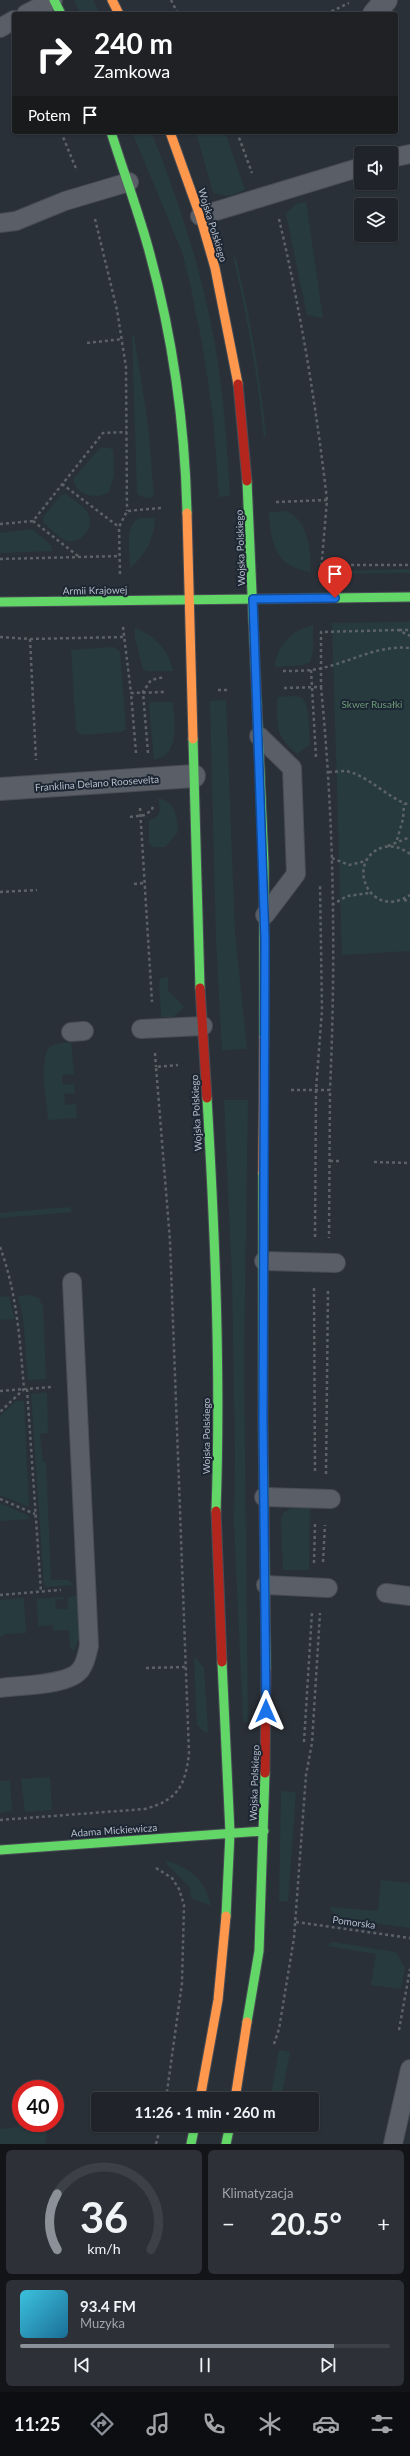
<!DOCTYPE html>
<html lang="pl">
<meta charset="utf-8">
<style>
:root{--surface:#20242a;--page:#2d3036;--text:#f1f3f6;--muted:#a2a4a8;--line:#3d4147;--accent:#8c9099}
body{margin:0;font-family:Lato,sans-serif;background:var(--page);color:var(--text);height:100vh;display:flex;flex-direction:column;font-size:15px;white-space:nowrap}
*{box-sizing:border-box;margin:0}
p{font-size:13px;color:var(--muted)}
.icon{flex:none;width:22px;height:22px;fill:none;stroke:currentColor;stroke-width:2;stroke-linecap:round;stroke-linejoin:round}
.map{position:relative;height:2144px;overflow:hidden}
.details{display:flex;flex-direction:column;gap:6px;padding:6px;background:#121417;flex:1}
.details>*{flex:none}
.top-card{position:absolute;left:12px;top:12px;width:386px;height:122px;border-radius:4px;box-shadow:0 1px 3px #0004,0 0 0 1px var(--line);background:#202124;color:#fff;overflow:hidden}
.buttons{position:absolute;left:354px;top:146px;display:grid;gap:8px}
.buttons a{display:grid;place-items:center;width:44px;height:44px;border-radius:4px;background:var(--surface);box-shadow:0 1px 3px #0004,0 0 0 1px var(--line);font-size:20px}
.speed{position:absolute;left:12px;top:2080px;display:flex;gap:8px;font-size:20px;font-weight:700;text-align:center}
.speed>*{display:grid;place-content:center;width:52px;height:52px;border-radius:50%;background:var(--surface);box-shadow:0 1px 3px #0004,0 0 0 1px var(--line);line-height:1}
.speed .limit{border:6px solid #d22;background:#fff;color:#111}
.pin{position:absolute;display:grid;place-items:center;width:34px;height:34px;color:#fff;margin:-41px -17px;border-radius:50% 50% 50% 0;rotate:-45deg;box-shadow:0 0 4px #0007}
.pin .icon{rotate:45deg}
.me{position:absolute;width:44px;margin:-22px;rotate:0deg;stroke-linejoin:round;filter:drop-shadow(0 0 3px #0008)}
.turn{display:flex;align-items:center;gap:14px;height:84px;padding:0 16px;font-size:18px}
.turn .icon{width:52px;height:52px;stroke-width:2.5}
.turn b{display:block;font-size:28px;line-height:34px}
.then{display:flex;align-items:center;height:38px;padding:0 16px;background:#0003;gap:8px;font-size:15px}
.big{font-size:30px;font-weight:700;line-height:1.1}
.details .tile{flex:1;display:flex;flex-direction:column;justify-content:center;gap:6px;min-width:0;padding:0 14px;border-radius:6px;background:var(--page)}
.details .dial{align-items:center;gap:0}
.dial svg{height:104px;overflow:visible;fill:none;stroke:var(--line);stroke-width:7;stroke-linecap:round;text-anchor:middle}
.dial text{fill:var(--text);stroke:none}
.song{display:flex;align-items:center;gap:12px}
.cover{width:48px;height:48px;border-radius:6px;background:linear-gradient(135deg,hsl(190 70% 55%),hsl(200 70% 35%))}
.played{height:4px;border-radius:2px;background:linear-gradient(90deg,var(--accent) 85%,var(--line) 85%)}
.keys{display:flex;justify-content:space-around;direction:ltr}
.heat{display:flex;justify-content:space-between;align-items:center;font-size:22px;direction:ltr}
.details .tiles{flex:1;display:grid;gap:6px;grid-template-columns:1fr 1fr}
.tile:last-child{grid-column:span 2}
.trip{position:absolute;left:91px;top:2092px;width:228px;height:40px;border-radius:4px;background:var(--surface);box-shadow:0 1px 3px #0004,0 0 0 1px var(--line);font-weight:700;line-height:40px;text-align:center}
.tabs{display:flex;height:64px;justify-content:space-around;align-items:center;background:#0d0e11;color:var(--muted)}
.tabs .icon{width:28px;height:28px}
.tabs .selected{color:var(--accent)}
.tabs b{font-size:18px;color:var(--text)}
.map>svg:first-child{display:block}
</style>
<div class="map">
<svg width="410" height="2144" viewBox="0 0 410 2144">
<rect width="100%" height="100%" fill="#2a3038"/>
<path fill="#273a3e" d="M74 0H93L100 14H81Z
M132 132H151C179 200 202 272 215 345 224 395 227 446 230 496L219 497 213 416 203 348 190 283 182 252Z
M196 132H225L245 190 227 196 213 193Z
M306 202 323 318 307 315 286 214 296 204Z
M233 256 236 258C250 316 260 375 266 434L264 439C258 377 247 317 233 256Z
M132 335H134L148 424 154 497 145 498 137 494Z
M101 447 110 448 113 450 114 476 109 492C96 500 77 496 73 479Z
M66 494C74 500 86 507 89 516 94 531 77 547 63 539 56 535 50 528 44 523L43 517 61 495Z
M287 511C309 522 310 550 311 572 275 567 271 544 269 512Z
M139 518H155C154 540 146 554 130 568 130 553 124 526 139 518Z
M32 529 51 545 52 551 0 553V533Z
M410 569V573L330 574V571Z
M410 622V951L342 955 332 623Z
M313 625V650L310 662 303 665 275 667C277 644 292 631 313 625Z
M135 628C155 636 169 650 173 671H147L143 669 135 638Z
M114 647 120 652 126 729 122 732 81 735 76 730 71 650Z
M277 697C284 697 296 695 302 698 310 703 309 735 310 744L297 754C273 733 278 727 277 697Z
M226 700 235 932 247 1049 222 1050 216 940 210 701Z
M151 702H173C174 723 181 755 154 760L149 705Z
M158 798C176 802 177 816 178 832L165 847H153L149 843V821L158 816 160 810Z
M168 977V990L184 1007 173 1017H161L159 982 161 978Z
M71 1042 74 1074 62 1075 63 1085 74 1084 75 1093 64 1094 65 1105 76 1104 77 1118 48 1120C47 1104 38 1058 50 1047 56 1043 64 1043 71 1042Z
M224 1100H248L244 1359 248 1721 246 1723 243 1721 234 1522 235 1454 232 1279Z
M69 1207 73 1212 0 1218V1213Z
M30 1295 39 1298 43 1307 46 1379 28 1380 23 1318 18 1296Z
M9 1296 15 1319 0 1320V1297Z
M47 1392 48 1433 40 1434 43 1462H46L51 1580H68L74 1585 46 1587 44 1584 31 1394Z
M16 1401H24L29 1507 0 1495V1416Z
M0 1503 27 1515 30 1519 0 1521Z
M294 1506H310L309 1570H283L281 1520 283 1513Z
M78 1596 80 1635 74 1651 70 1648 69 1630 53 1631V1625L38 1626 37 1599 64 1597V1599L55 1600 56 1609H68V1597Z
M24 1598 26 1633 5 1634 0 1637V1600Z
M194 1656 204 1668 208 1732H204L197 1725Z
M50 1777 52 1810 25 1812 21 1779Z
M10 1780 12 1811 0 1813V1781Z
M281 1791 296 1792 288 1902 279 1901Z
M168 1861C191 1869 206 1880 211 1906L191 1898 190 1888 166 1863Z
M381 1880 410 1883V1928L340 1918 330 1910 331 1907 378 1911Z
M332 1942 396 1952 405 1968 401 1989 371 1985 376 1954 327 1946Z
M279 2050 290 2052 281 2099H270Z
M21 2120V2123H49L45 2144H0V2129L18 2127Z"/>
<g fill="none" stroke-linecap="round" stroke-linejoin="round">
<g stroke="#484c55" stroke-width="20">
<path id="lane" d="M26 14 53 0
M0 28 14 20
M391 158 410 154
M200 216 361 167
M0 223 16 221 65 201 129 182
M259 736 292 768 296 874 265 915
M141 1029 203 1026
M71 1032 84 1031
M264 1261 336 1263
M264 1497 331 1499
M266 1585 328 1588
M386 1593 410 1596
M0 1688C19 1685 70 1686 81 1669 86 1662 87 1654 89 1646L72 1282
M393 2144 410 2069"/>
</g>
<g stroke="#484c55" stroke-width="24">
<path id="street" d="M374 14 386 0
M0 789 194 776"/>
</g>
<g stroke="#484c55" stroke-width="11">
<path id="fast" d="M54 0 61 14
M111 132C123 170 137 208 148 247 172 333 185 424 187 513
M247 481 264 864V1037
M0 602 410 597
M193 739 200 988
M207 1098C215 1235 221 1374 216 1511
M263 1173V1420L266 1669
M222 1662 230 1833 226 1916
M0 1850 264 1831
M247 2022 259 1951 265 1773
M191 2144 195 2125
M226 2144 230 2125"/>
</g>
<g stroke="#484c55" stroke-width="11">
<path id="slow" d="M112 0 119 14
M170 132 200 216 215 268 238 384
M187 513 193 739
M263 1173 264 1037
M200 2099 218 2000 226 1916
M235 2099 247 2022"/>
</g>
<g stroke="#484c55" stroke-width="11">
<path id="jam" d="M238 384 247 481
M200 988 207 1098
M216 1511 222 1662
M265 1773 266 1669"/>
</g>
<path stroke="#5c6268" stroke-width="2.5" stroke-dasharray="3 3" stroke-linecap="butt" d="M171 0 178 14
M326 14 349 3
M61 132 77 171
M237 132 252 173
M95 219 117 310 126 367 127 511
M279 219C301 312 316 405 327 500
M87 343 123 339
M62 484 119 527
M276 502 327 500 321 571
M33 521 78 556
M0 524 33 521 103 433 127 432
M0 559 120 556
M321 565H410
M120 574 119 527 127 511 161 508
M123 627 131 693
M399 630H410
M0 637 30 639 124 637
M30 639 36 760
M311 670 316 757
M283 671C292 671 302 671 311 670 344 666 376 644 410 648
M321 687C334 820 336 956 330 1090
M284 688 321 687V632L398 630 410 636
M218 690H229
M136 753 131 693 165 692
M148 753 143 692 151 680 164 677
M329 772C334 772 340 771 345 771 367 774 388 799 410 805
M140 808 152 1002
M130 817 145 815 152 810 153 805
M397 840 403 819 404 804
M388 846 410 837
M410 854C402 848 394 845 384 847 343 859 369 922 410 895
M332 858 349 865 366 861
M134 884 144 883
M0 892 37 890
M404 900 410 901
M332 905 347 896 370 893
M155 1053 156 1067
M291 1090H330L329 1238
M330 1161H339
M374 1162 410 1163
M315 1237 316 1090 322 1010 320 884
M0 1247C17 1293 20 1341 24 1389L0 1412
M314 1288 315 1473
M27 1389 41 1592
M0 1391 51 1387
M326 1474 328 1289
M0 1499 35 1514
M323 1562 325 1525
M314 1563 315 1524
M0 1595 61 1590
M146 1668 185 1667
M304 1742 312 1612
M0 1820 145 1809C177 1800 185 1787 189 1754L170 1241 156 1067 178 1065
M156 1868 172 1878 179 1889 184 1905 182 1983 166 2099
M296 1922 410 1938
M399 2030 410 1969
M274 2044 279 2029 294 1938 306 1775 312 1743 320 1613
M156 2144 161 2125"/>
<use href="#lane" stroke="#5a5e66" stroke-width="18"/>
<use href="#street" stroke="#5a5e66" stroke-width="22"/>
<use href="#fast" stroke="#63d668" stroke-width="9"/>
<use href="#slow" stroke="#ff974d" stroke-width="9"/>
<use href="#jam" stroke="#b3261e" stroke-width="9"/>
</g>
<g fill="none" stroke-linecap="round" stroke-linejoin="round">
<g stroke="#114b97" stroke-width="10">
<path id="route" d="M266 1711 263 1420 265 940 253 599 335 598"/>
</g>
<use href="#route" stroke="#1a73e8" stroke-width="7"/>
</g>
<g text-anchor="middle" stroke-width="4" stroke-linejoin="round" paint-order="stroke">
<g font-size="10" fill="#b4bcc9" stroke="#1d2633">
<text transform="translate(213 225) rotate(73)" y="4">Wojska Polskiego</text>
<text transform="translate(240 548) rotate(-92)" y="4">Wojska Polskiego</text>
<text transform="translate(95 590) rotate(-1)" y="4">Armii Krajowej</text>
<text transform="translate(97 783) rotate(-4)" y="4">Franklina Delano Roosevelta</text>
<text transform="translate(196 1113) rotate(-93)" y="4">Wojska Polskiego</text>
<text transform="translate(206 1436) rotate(-90)" y="4">Wojska Polskiego</text>
<text transform="translate(254 1783) rotate(-88)" y="4">Wojska Polskiego</text>
<text transform="translate(114 1830) rotate(-4)" y="4">Adama Mickiewicza</text>
<text transform="translate(354 1922) rotate(8)" y="4">Pomorska</text>
</g>
<g font-size="10" fill="#6b9a76" stroke="#1d2633">
<text x="372" y="708">Skwer Rusałki</text>
</g>
</g>
</svg>
<div class="buttons">
<a><svg class="icon" aria-label="sound" viewBox="0 0 24 24"><path d="M4 9h4l5-4v14l-5-4H4zM17 9q2 3 0 6"/></svg></a>
<a><svg class="icon" aria-label="layers" viewBox="0 0 24 24"><path d="M12 4l9 5-9 5-9-5zM3 14l9 5 9-5"/></svg></a>
</div>
<div class="speed"><div class="limit">40</div></div>
<div class="pin" style="left:335px;top:598px;background:#d93025"><svg class="icon" aria-label="arrive" viewBox="0 0 24 24"><path d="M6 21V4h12l-3 4 3 4H6"/></svg></div>
<svg class="me" style="left:266px;top:1711px" viewBox="-20 -20 40 40"><path d="M0-17L14 15 0 8-14 15z" fill="#1a73e8" stroke="#fff" stroke-width="4"/></svg>
<div class="trip">11:26 · 1 min · 260 m</div>
<div class="top-card">
<div class="turn"><svg class="icon" aria-label="right" viewBox="0 0 24 24"><path d="M7 20v-9h11M14 6l5 5-5 5"/></svg><div><b>240 m</b>Zamkowa</div></div>
<div class="then">Potem<svg class="icon" aria-label="arrive" viewBox="0 0 24 24"><path d="M6 21V4h12l-3 4 3 4H6"/></svg></div>
</div>
</div>
<section class="details">
<div class="tiles">
<div class="tile dial"><svg viewBox="0 0 100 80">
<path d="M14 69A42 42 0 1 1 86 69"/>
<path d="M14 69A42 42 0 0 1 14 26" stroke="#8c9099"/>
<text x="50" y="56" font-size="32" font-weight="700">36</text>
<text x="50" y="72" font-size="11">km/h</text>
</svg></div>
<div class="tile"><p>Klimatyzacja</p>
<div class="heat"><a>−</a><b class="big">20.5°</b><a>+</a></div>
</div>
<div class="tile">
<div class="song"><i class="cover"></i><div><b>93.4 FM</b><p>Muzyka</p></div></div>
<div class="played"></div>
<div class="keys"><svg class="icon" aria-label="previous" viewBox="0 0 24 24"><path d="M18 5L8 12l10 7zM5 5v14"/></svg><svg class="icon" aria-label="pause" viewBox="0 0 24 24"><path d="M8 5v14M16 5v14"/></svg><svg class="icon" aria-label="next" viewBox="0 0 24 24"><path d="M6 5l10 7-10 7zM19 5v14"/></svg></div>
</div>
</div>
</section>
<nav class="tabs">
<b>11:25</b>
<svg class="icon selected" aria-label="directions" viewBox="0 0 24 24"><path d="M12 3l9 9-9 9-9-9zM9 14v-3h6M13 9l2 2-2 2"/></svg>
<svg class="icon" aria-label="music" viewBox="0 0 24 24"><path d="M9 18V5l10-2v13"/><circle cx="6" cy="18" r="3"/><circle cx="16" cy="16" r="3"/></svg>
<svg class="icon" aria-label="phone" viewBox="0 0 24 24"><path d="M5 4h4l2 5-3 2q2 4 5 5l2-3 5 2v4C11 20 4 13 5 4z"/></svg>
<svg class="icon" aria-label="climate" viewBox="0 0 24 24"><path d="M12 3v18M4 7l16 10M4 17L20 7"/></svg>
<svg class="icon" aria-label="car" viewBox="0 0 24 24"><path d="M5 17H2v-5l4-1 3-4h7l3 4 3 1v5h-3M9 17h6M6 11h13"/><circle cx="7" cy="17" r="2"/><circle cx="17" cy="17" r="2"/></svg>
<svg class="icon" aria-label="filters" viewBox="0 0 24 24"><path d="M4 7h16M4 17h16"/><circle cx="9" cy="7" r="2"/><circle cx="15" cy="17" r="2"/></svg>
</nav>
